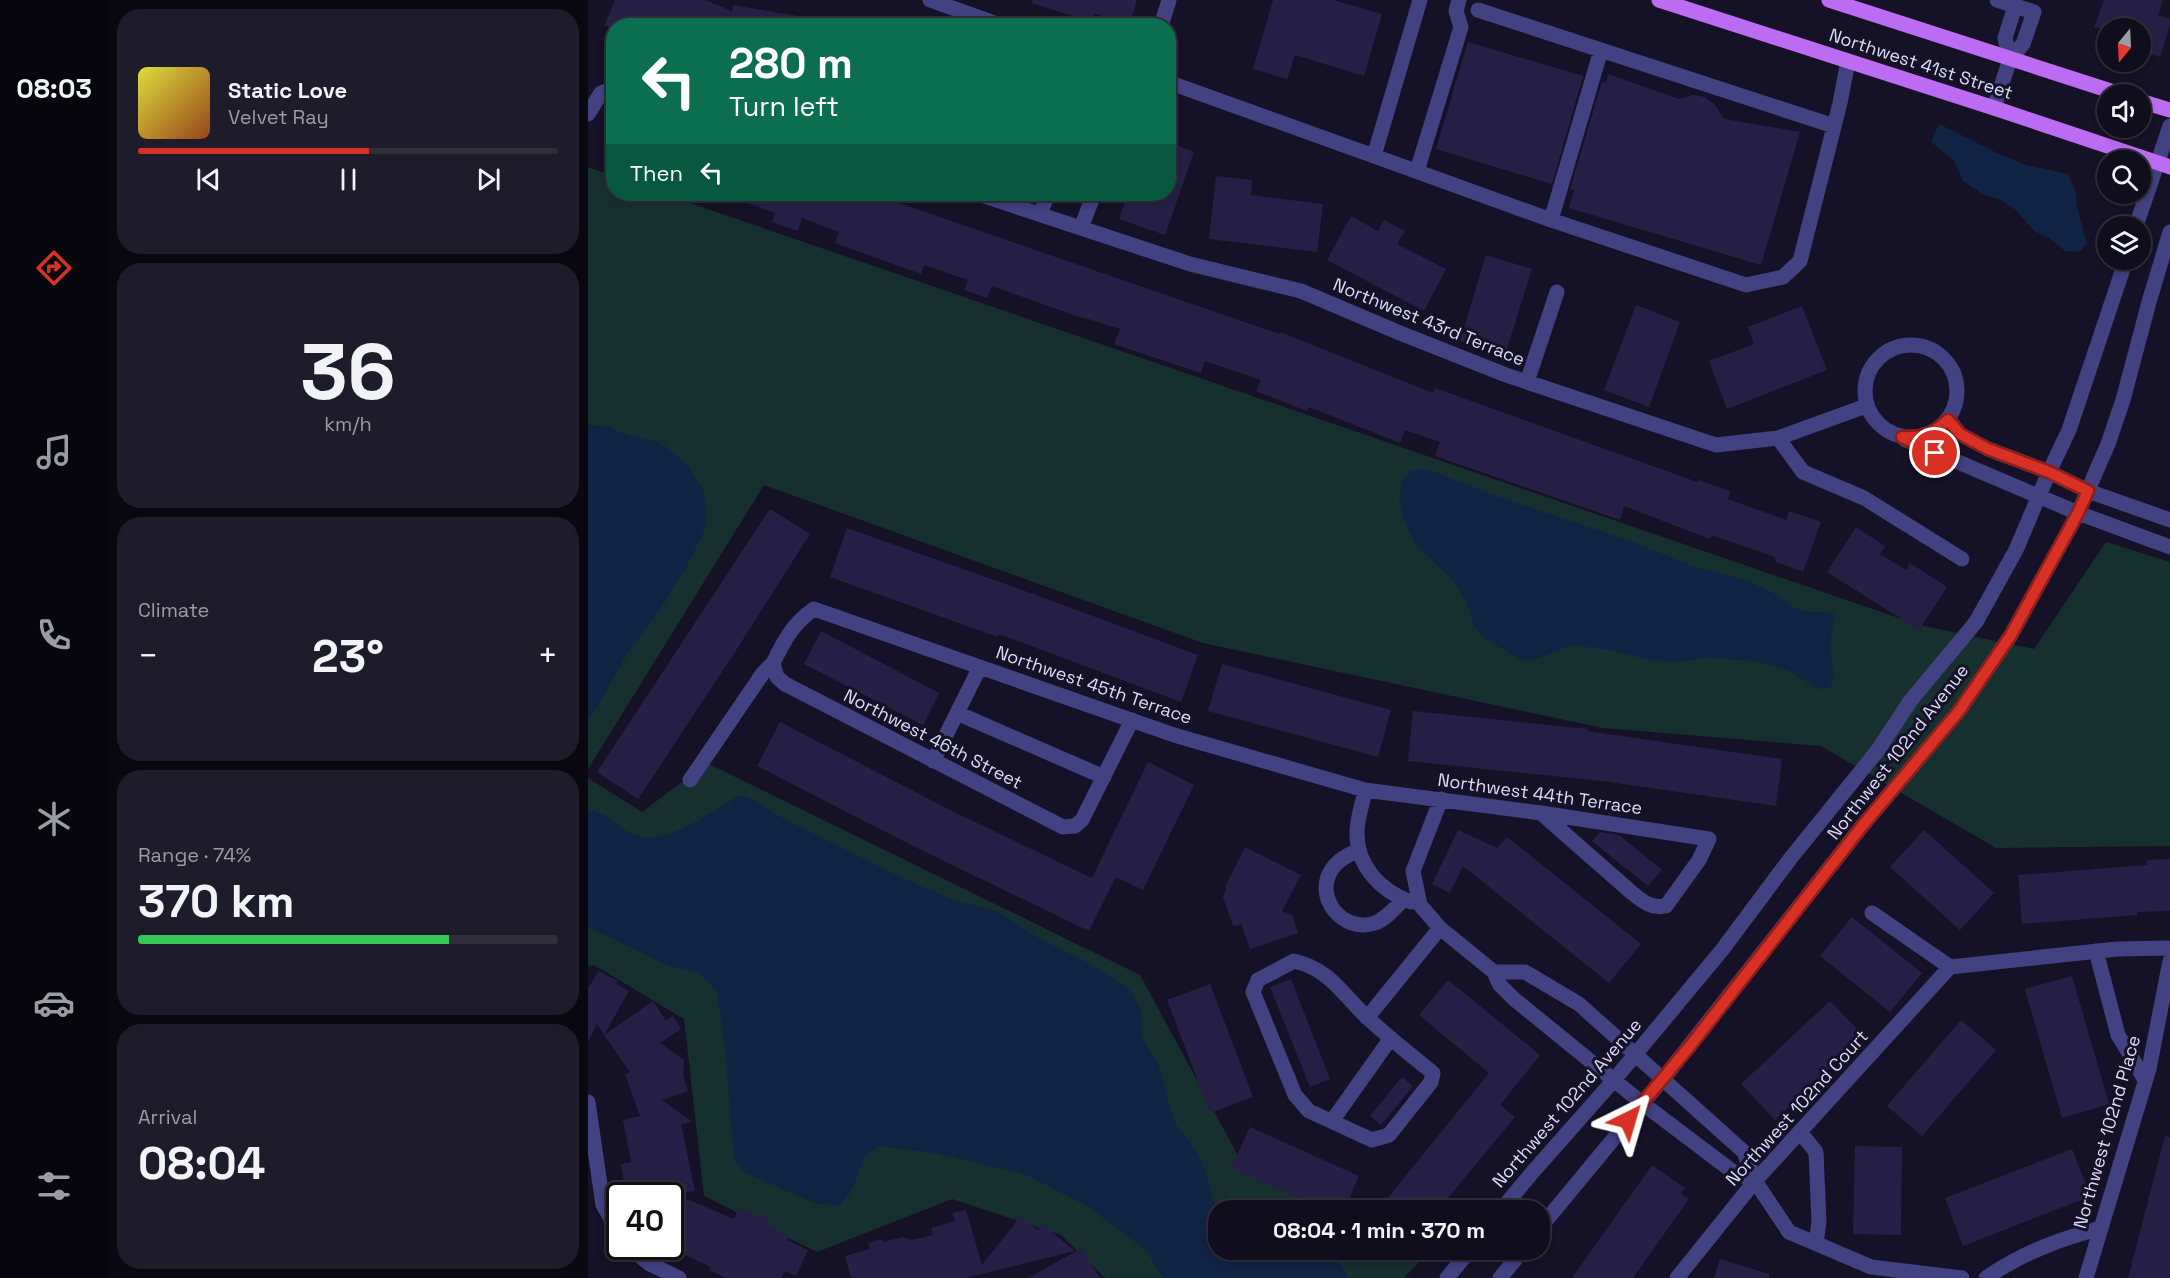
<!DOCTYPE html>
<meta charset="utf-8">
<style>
:root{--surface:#100e1d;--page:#1e1c2a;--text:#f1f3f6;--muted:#9c9ca4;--line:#302e3b;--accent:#d93025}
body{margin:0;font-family:"Space Grotesk",sans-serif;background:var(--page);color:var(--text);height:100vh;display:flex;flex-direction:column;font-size:22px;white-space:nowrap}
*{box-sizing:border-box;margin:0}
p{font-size:20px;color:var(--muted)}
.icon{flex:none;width:33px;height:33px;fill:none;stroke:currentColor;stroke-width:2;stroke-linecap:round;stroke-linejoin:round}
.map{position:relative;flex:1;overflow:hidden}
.details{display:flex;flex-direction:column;gap:9px;padding:9px;background:#090810;width:480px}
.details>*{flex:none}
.banner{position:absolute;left:18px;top:18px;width:570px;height:183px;border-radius:24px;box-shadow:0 3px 9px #0003,0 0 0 2px var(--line);background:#0b6e4f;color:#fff;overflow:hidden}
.needle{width:39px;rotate:198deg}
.fabs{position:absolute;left:1509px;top:18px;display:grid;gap:12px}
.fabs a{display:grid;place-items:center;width:54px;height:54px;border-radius:50%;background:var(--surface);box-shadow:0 3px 9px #0003,0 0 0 2px var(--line);font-size:30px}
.speed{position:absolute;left:18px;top:1182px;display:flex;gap:12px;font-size:30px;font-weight:700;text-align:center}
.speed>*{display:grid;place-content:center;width:78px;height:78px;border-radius:50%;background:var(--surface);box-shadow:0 3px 9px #0003,0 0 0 2px var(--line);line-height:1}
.speed .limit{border:3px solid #111;border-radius:9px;background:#fff;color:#111}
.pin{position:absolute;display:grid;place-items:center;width:51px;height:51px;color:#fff;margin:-26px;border:3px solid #fff;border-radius:50%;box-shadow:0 2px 6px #0007}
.me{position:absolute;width:66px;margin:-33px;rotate:40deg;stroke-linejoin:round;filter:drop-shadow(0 0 4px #0008)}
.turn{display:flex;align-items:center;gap:21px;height:126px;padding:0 24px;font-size:27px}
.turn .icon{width:78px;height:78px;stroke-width:2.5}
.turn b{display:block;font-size:42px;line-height:51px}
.then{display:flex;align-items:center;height:57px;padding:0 24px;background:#0003;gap:12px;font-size:22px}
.big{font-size:45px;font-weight:700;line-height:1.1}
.details .card{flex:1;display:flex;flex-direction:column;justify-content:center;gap:9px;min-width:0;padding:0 21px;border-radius:24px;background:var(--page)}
.details .dial{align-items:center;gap:0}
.dial b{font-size:78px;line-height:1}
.song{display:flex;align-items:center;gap:18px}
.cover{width:72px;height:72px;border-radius:9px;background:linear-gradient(135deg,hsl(60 70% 55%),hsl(20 70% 35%))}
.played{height:6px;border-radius:3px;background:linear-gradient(90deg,var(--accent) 55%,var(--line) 55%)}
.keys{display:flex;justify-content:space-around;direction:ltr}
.heat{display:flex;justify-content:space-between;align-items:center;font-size:33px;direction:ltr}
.charge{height:9px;border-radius:4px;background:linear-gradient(90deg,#34c759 74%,var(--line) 0)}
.trip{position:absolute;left:620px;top:1200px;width:342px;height:60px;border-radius:24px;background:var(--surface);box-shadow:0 3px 9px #0003,0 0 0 2px var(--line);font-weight:700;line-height:60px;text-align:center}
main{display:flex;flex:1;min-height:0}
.tabs{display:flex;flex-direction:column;width:108px;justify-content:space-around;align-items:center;background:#06060c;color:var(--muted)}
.tabs .icon{width:42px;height:42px}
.tabs .on{color:var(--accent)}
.tabs b{font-size:27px;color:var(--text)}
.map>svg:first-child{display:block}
</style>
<main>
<nav class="tabs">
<b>08:03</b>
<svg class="icon on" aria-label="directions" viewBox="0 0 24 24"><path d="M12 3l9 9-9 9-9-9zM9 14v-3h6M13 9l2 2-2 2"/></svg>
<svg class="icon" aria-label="music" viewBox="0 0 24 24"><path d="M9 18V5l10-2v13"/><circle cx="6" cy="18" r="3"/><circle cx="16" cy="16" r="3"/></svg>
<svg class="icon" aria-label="phone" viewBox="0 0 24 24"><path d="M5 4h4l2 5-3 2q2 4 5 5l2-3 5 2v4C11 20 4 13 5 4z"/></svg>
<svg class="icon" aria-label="climate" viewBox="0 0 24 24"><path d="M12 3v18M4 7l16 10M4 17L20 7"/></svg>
<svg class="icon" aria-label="car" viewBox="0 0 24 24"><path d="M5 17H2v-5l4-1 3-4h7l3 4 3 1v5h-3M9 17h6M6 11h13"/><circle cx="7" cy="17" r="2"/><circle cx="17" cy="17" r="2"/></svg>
<svg class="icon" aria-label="filters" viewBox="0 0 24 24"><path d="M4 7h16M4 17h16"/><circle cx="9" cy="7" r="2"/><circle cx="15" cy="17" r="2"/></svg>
</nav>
<section class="details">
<div class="card">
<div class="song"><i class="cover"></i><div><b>Static Love</b><p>Velvet Ray</p></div></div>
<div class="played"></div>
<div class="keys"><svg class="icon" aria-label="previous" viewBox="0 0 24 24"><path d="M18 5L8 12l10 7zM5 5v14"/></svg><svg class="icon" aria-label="pause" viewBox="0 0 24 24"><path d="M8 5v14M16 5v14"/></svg><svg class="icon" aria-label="next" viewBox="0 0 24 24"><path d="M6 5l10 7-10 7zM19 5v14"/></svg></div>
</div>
<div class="card dial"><b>36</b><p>km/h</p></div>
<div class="card"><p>Climate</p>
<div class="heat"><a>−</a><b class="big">23°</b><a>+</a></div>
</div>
<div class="card"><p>Range · 74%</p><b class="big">370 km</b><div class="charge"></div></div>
<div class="card"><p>Arrival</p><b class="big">08:04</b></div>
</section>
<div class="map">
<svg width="1582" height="1278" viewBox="0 0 1582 1278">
<rect width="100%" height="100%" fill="#151227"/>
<path fill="#16302f" d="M0 167 25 176 26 194H76L1331 625 1446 649 1518 542 1582 562V846L1408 848 1233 746 1015 728 615 643 176 485 0 769Z
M119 763 552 975 659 1172 760 1210H630V1250H842L816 1278H517L473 1235 364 1199 229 1252 116 1196 96 1019 6 965 0 966V778L54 812Z"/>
<path fill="#102443" d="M1351 124 1413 155 1438 165 1480 174 1488 193 1489 207 1499 244 1491 252 1477 251 1461 238 1446 231 1428 210 1413 200 1394 194 1375 181 1366 161 1343 142Z
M0 425 22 427 35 434 70 442 98 463 117 494 118 528 100 564 72 609 37 657 7 711 0 719Z
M836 468 908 496 1045 542 1104 566 1160 581 1189 595 1204 606 1218 612H1240L1247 616 1242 642 1246 679 1242 688 1231 689 1200 670 1167 661 1122 658 1084 662 1067 661 1016 649 983 645 943 661 932 660 895 637 886 625 878 601 865 580 827 544 816 520 811 499 814 481 821 472Z
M149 796 161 797 196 819 312 877 365 900 408 911 452 939 502 964 541 989 553 1010 554 1037 570 1064 587 1123 607 1149 619 1176 630 1222V1250H731L749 1257 760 1278H575L558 1250 501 1207 436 1174 346 1153 291 1146 277 1156 266 1186 252 1205 229 1204 156 1172 146 1159 137 1046 129 992 111 973 79 965 0 927V809C6 811 12 813 18 816 28 823 37 832 50 836 80 844 125 812 149 796Z"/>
<path fill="#272046" d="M27 0H117L144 11 145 5 216 17 215 26H16Z
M445 0H549L542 24 507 14 504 22 444 3Z
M685 0H745L794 14 776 76 707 55 699 79 665 69Z
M1516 0H1575L1570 15 1582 19V25L1572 57 1552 51V28H1506Z
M880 42 995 76 964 184 848 149Z
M1020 74 1091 99 1105 95 1117 97 1127 105 1136 119 1212 132 1173 265 981 208 986 190 982 189 1014 82 1018 83Z
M580 142 606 152 577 235 531 219 540 194H580Z
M628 176 664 180 663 195 735 204 729 252 621 239Z
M139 194H285L691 334 692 332 845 393 847 388 1109 482 1110 480 1142 491 1140 499 1198 520 1201 511 1233 522 1215 572 1188 562 1187 557 1123 535 1122 539 1036 506 1032 520 847 456 852 442 817 430 812 443 721 407 719 411 668 391 673 380 617 361 613 373 526 344 532 329 494 317V318L404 286 399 298 376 290 380 280 336 265 333 274 247 243 251 232 214 218 210 231 184 222 187 213 139 196Z
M763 216 790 231 796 220 817 231 809 244 858 269 836 311 739 260Z
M898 255 944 269 917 355 872 341Z
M1048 305 1092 322 1061 407 1016 390Z
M1214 306 1239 370 1139 409 1121 361 1166 344 1160 327Z
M182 509 222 534 147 652 50 799 9 772Z
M1268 527 1297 546 1292 554 1318 570 1322 563 1359 587 1331 630 1239 572Z
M259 528 448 595 610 655 593 702 411 634 410 637 242 577Z
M233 631 351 693 335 725 216 664Z
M634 664 803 710 790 757 620 711Z
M825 711 1000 729 999 731 1194 759 1188 806 1014 781 820 761Z
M192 722 366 812 504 878 560 762 606 785 555 890 528 877 501 931 325 846 169 766Z
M870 830 909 848 919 837 1053 944 1021 983 875 866 862 893 844 884Z
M1336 830 1406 893 1372 930 1302 867Z
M1012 832 1031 835 1074 870 1060 886 1004 841Z
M657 847 713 875 694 911 704 915 710 933 662 949 653 924 645 926 635 897 639 888 637 887Z
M1582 859V911L1549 912V915L1434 924 1430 875 1559 865V860Z
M1264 917 1334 973 1302 1012 1232 956Z
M11 971 30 981 28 984 41 991 16 1035 9 1024 0 1041V988Z
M1484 976 1521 1104 1474 1118 1437 989Z
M703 979 742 1079 722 1087 682 987Z
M860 980 952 1055 912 1105 927 1117 850 1210H790L901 1073 831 1015Z
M622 984 665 1097 622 1113 579 1000Z
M65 1001 78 1021 85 1016 93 1029 72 1043 96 1060 95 1076 100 1091 74 1100 104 1122 93 1124 107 1191 72 1196H64L62 1183 37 1187 33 1164 43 1162 35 1120 52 1116 37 1074 42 1072 16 1035Z
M1242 1001 1276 1036 1187 1120 1153 1084Z
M1373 1020 1408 1050 1334 1136 1299 1106Z
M814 1077 825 1086 793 1125 782 1116Z
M662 1127 771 1176 756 1210H736L643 1168Z
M1577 1136 1582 1137V1278H1540Z
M1267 1146 1314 1147 1313 1235 1265 1234Z
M1484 1149 1503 1196 1375 1246 1357 1198Z
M1064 1165 1097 1188 1093 1194 1101 1199 1045 1278H984Z
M99 1199 146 1219 151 1208 183 1220 180 1226 201 1236 199 1240 220 1250 208 1276 197 1271 193 1278H138L121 1270 123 1267 95 1254 99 1245 95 1243 98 1234 89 1230 94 1219 92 1217Z
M378 1210 394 1265 433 1216 450 1230 454 1224 487 1251 378 1278H263L257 1256 282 1249 280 1243 294 1239 295 1242 315 1237 324 1240 345 1235 343 1228 367 1221 364 1213Z
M494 1248 512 1278H440Z
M1132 1259 1181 1274V1278H1126Z"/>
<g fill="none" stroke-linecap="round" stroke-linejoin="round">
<path stroke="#424182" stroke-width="15" d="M342 0 415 26
M832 0 786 156 963 220 1158 285 1195 277 1212 261 1252 103 1260 61
M890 10 1246 126
M573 26 581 0
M1422 59 1417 38 1427 6
M580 82 786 156
M1406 108 1422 59 1435 44 1446 12 1409 0
M0 114 13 93 26 88
M829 171 873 27 868 11 871 0
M390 194 602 264 713 291 812 333 918 375 1128 445 1190 438 1278 406
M452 214 460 194
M963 220 1013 50
M1548 226 1582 126
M493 228 506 194
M1277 391a46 46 0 1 1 92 0a46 46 0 1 1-92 0Z
M939 382 969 292
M1361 420 1372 434 1400 449 1461 472 1500 491 1582 520
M1190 438 1215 472 1276 498 1374 559
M1316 439 1490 513 1582 547
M369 713 516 777
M544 720 494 820 487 826 475 827 197 684 189 677 185 663C196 641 205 623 226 609L586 735 777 790 953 813 1121 839 1111 860 1078 906C1063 909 1054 901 1043 892L953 813
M345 761 392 667
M102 780 175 673 185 663
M777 790C775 803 769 818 769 832 768 865 792 891 823 902
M853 799 825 871 832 905 852 928 906 972 912 985 926 999 1054 1103 1144 1171 1167 1181
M770 850C760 855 750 860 744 869 725 897 755 934 787 923 798 919 807 908 816 899
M1284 913 1362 967 1529 949 1582 948
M1508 951 1530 1035 1557 1080
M706 961C744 970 754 995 781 1019 801 1038 823 1055 845 1073L843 1082 801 1135 784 1140 721 1111 707 1095 665 992 670 980Z
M906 972H937L991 1004 1156 1152 1167 1181 1201 1232 1283 1267 1374 1278
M779 1018 852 928
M0 1102 15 1205 32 1234
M744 1121 803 1038
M1212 1132 1228 1152 1231 1222 1228 1243
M913 1210 943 1174 1026 1080 1134 950 1202 859 1290 750 1323 700 1388 622 1428 550 1461 472 1481 430 1538 260
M951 1229 1075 1079 1275 825 1371 711 1423 635 1490 513 1520 444 1535 400 1561 302 1582 232
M39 1246 62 1264 91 1278
M859 1278 882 1250
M912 1278 935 1250
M1089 1278 1167 1181 1362 967
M1398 1278C1434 1253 1472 1239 1513 1228
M1498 1278 1561 1069 1582 961"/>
<path stroke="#bc6cf2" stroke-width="15" d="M1071 0 1406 108 1582 167
M1241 0 1532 94
M1552 101 1582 110"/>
</g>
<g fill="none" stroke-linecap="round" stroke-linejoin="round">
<g stroke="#8d1f18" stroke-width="15">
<path id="route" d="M1040 1120 1102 1046 1275 825 1371 711 1423 635 1490 513 1500 491 1461 472 1400 449 1372 434 1360 420C1345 434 1334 438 1314 437L1347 453"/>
</g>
<use href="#route" stroke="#d93025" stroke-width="10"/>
</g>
<g text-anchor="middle" stroke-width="6" stroke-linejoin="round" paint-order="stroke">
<g font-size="18" fill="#dedbfc" stroke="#151227">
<text transform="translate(1333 64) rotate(18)" y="6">Northwest 41st Street</text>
<text transform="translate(841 322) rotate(22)" y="6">Northwest 43rd Terrace</text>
<text transform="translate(506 685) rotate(19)" y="6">Northwest 45th Terrace</text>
<text transform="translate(345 739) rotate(27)" y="6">Northwest 46th Street</text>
<text transform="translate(1310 752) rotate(-52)" y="6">Northwest 102nd Avenue</text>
<text transform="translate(952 794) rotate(8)" y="6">Northwest 44th Terrace</text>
<text transform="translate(979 1103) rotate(-49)" y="6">Northwest 102nd Avenue</text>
<text transform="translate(1209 1108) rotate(-48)" y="6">Northwest 102nd Court</text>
<text transform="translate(1519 1132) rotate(-74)" y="6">Northwest 102nd Place</text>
</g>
</g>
</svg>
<div class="fabs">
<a><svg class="needle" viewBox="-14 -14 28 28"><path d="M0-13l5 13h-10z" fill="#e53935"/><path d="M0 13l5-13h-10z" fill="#9c9ca4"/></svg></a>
<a><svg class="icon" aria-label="sound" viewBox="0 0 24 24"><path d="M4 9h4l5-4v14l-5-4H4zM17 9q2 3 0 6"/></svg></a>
<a><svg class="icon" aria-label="search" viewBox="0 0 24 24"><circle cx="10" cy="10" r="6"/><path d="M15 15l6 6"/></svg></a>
<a><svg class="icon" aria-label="layers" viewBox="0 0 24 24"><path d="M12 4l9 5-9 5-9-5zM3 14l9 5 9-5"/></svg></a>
</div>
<div class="speed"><div class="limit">40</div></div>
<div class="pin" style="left:1347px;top:453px;background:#d93025"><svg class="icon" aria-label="arrive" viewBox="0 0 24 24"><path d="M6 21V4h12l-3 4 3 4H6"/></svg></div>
<svg class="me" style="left:1040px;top:1120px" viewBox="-20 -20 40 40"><path d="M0-17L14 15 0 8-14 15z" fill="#d93025" stroke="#fff" stroke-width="4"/></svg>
<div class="trip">08:04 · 1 min · 370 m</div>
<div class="banner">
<div class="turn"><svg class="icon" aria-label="left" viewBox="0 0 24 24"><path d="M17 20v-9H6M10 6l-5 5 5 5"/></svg><div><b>280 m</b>Turn left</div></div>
<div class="then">Then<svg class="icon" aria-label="left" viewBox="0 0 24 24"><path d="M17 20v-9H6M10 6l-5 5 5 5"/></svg></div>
</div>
</div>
</main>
